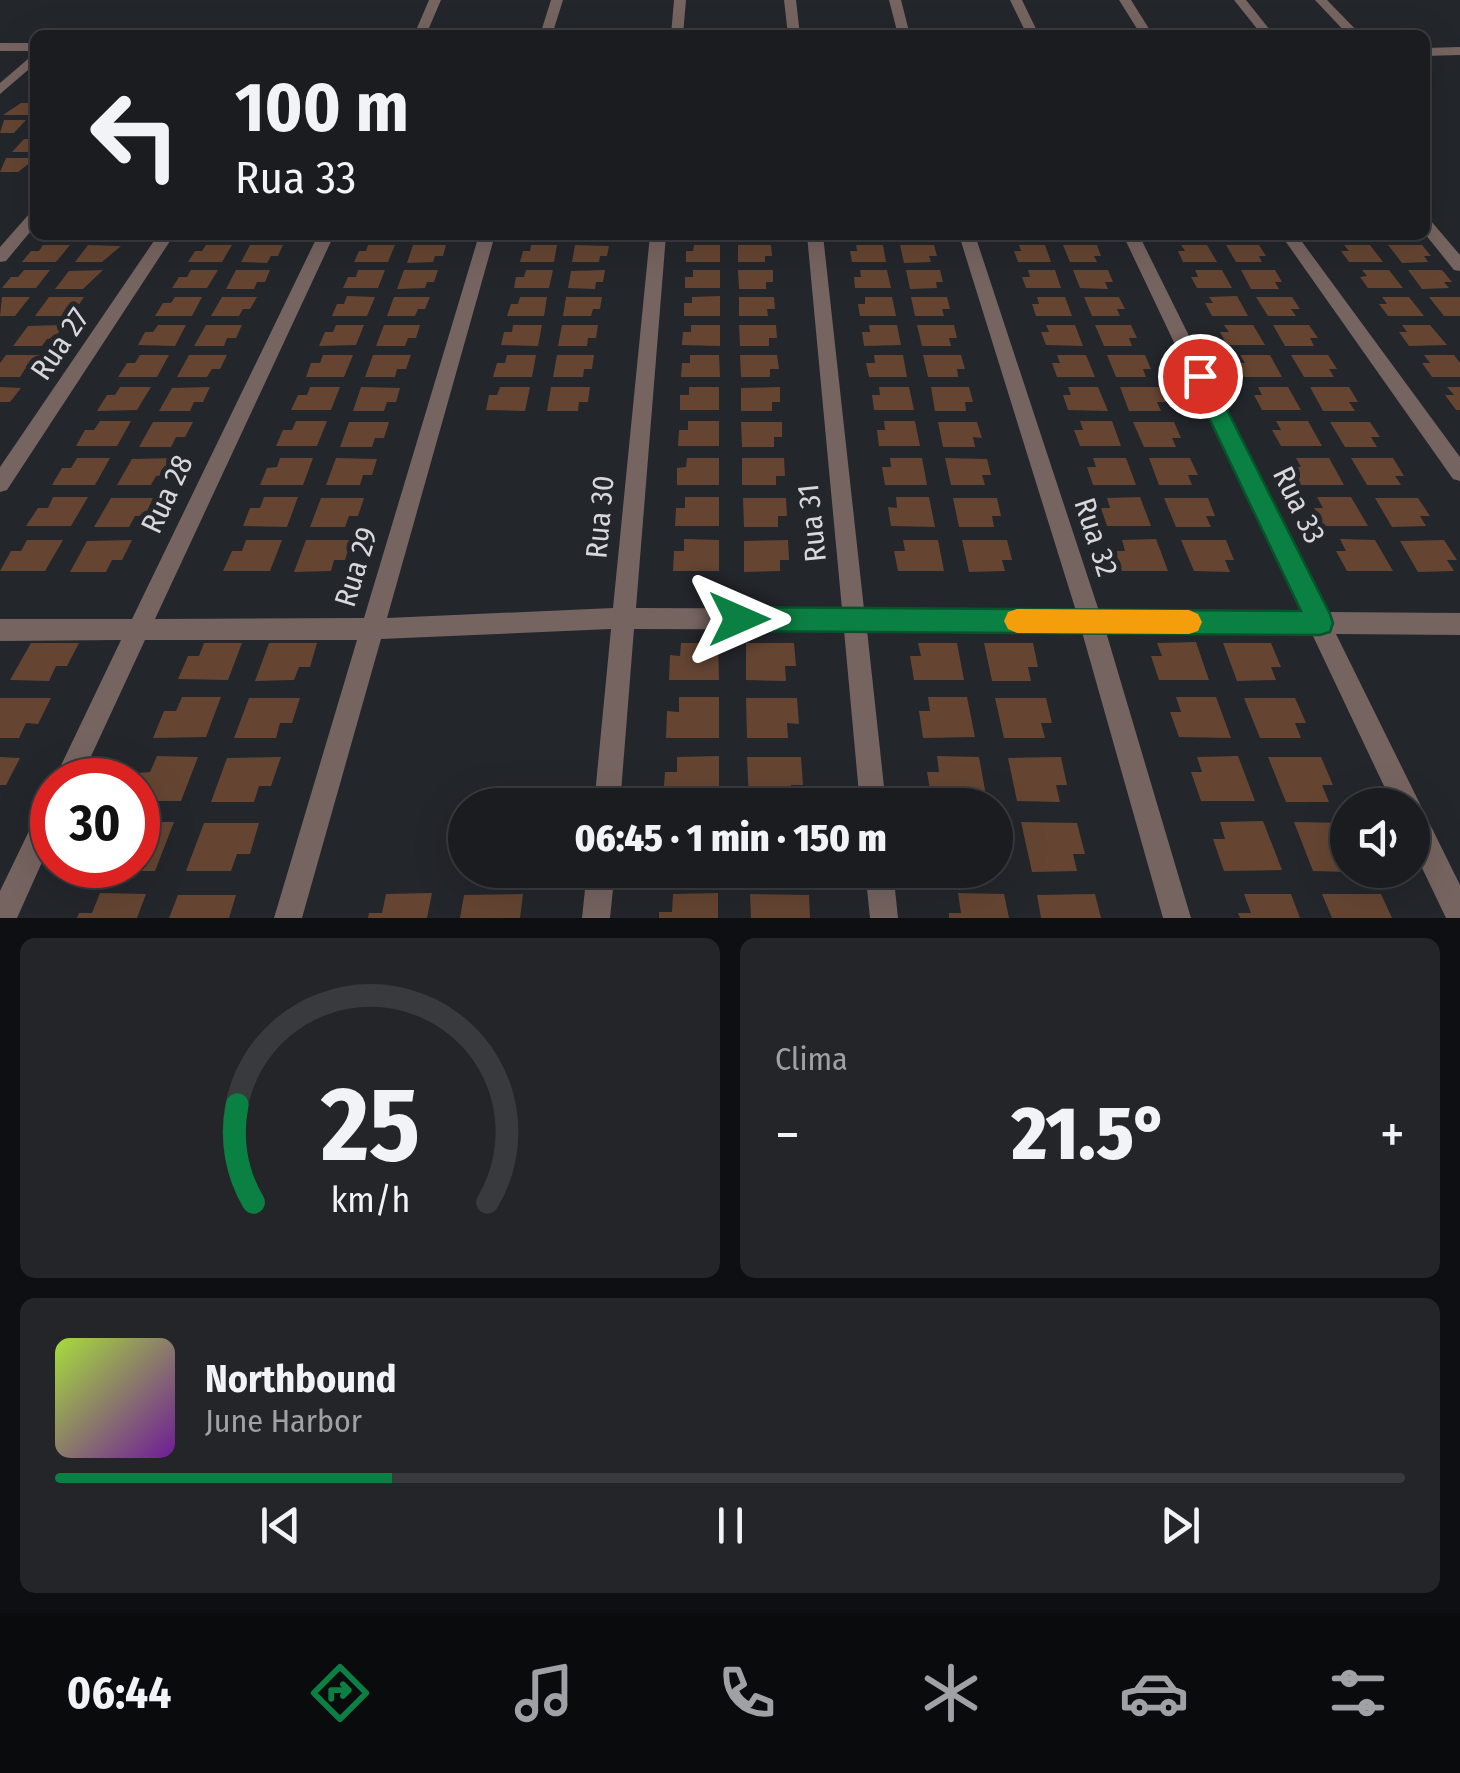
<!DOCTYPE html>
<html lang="pt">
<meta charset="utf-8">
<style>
:root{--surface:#1a1c20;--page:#232529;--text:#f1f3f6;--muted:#9fa1a5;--line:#383a3e;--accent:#0b8043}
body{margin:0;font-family:"Fira Sans Condensed",sans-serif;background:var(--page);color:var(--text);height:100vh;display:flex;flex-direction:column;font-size:38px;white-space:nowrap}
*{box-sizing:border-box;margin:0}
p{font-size:32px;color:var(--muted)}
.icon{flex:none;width:55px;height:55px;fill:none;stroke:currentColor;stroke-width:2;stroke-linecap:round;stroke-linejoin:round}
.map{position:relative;height:918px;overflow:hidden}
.details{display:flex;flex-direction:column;gap:20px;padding:20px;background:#0e0f12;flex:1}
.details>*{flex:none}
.hud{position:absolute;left:30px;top:30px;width:1400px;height:210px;border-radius:15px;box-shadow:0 10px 40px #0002,0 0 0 2px var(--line);background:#1a1c20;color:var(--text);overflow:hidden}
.fabs{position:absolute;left:1330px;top:788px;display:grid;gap:20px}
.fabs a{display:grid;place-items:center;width:100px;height:100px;border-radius:50%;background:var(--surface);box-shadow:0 10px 40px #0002,0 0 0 2px var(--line);font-size:50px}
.speed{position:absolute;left:30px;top:758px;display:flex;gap:20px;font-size:50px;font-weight:700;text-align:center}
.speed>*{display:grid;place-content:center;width:130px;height:130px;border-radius:50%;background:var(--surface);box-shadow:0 10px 40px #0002,0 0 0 2px var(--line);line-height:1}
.speed .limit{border:15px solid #d22;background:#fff;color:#111}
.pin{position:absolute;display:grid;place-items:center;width:85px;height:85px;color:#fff;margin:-42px;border:5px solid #fff;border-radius:50%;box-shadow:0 2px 10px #0007}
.me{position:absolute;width:110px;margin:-55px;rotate:90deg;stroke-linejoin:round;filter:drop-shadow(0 0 8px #0008)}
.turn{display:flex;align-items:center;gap:35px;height:210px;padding:0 40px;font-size:45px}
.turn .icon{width:130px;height:130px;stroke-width:2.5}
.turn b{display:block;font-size:70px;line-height:85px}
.big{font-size:75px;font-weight:800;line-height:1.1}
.details .tile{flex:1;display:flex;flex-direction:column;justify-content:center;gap:15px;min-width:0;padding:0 35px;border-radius:15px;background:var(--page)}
.details .dial{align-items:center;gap:0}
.dial svg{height:260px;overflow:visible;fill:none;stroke:var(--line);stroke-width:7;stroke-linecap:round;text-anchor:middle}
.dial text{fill:var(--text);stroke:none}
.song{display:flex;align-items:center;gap:30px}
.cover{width:120px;height:120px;border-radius:15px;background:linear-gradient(135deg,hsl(80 70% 55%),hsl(280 70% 35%))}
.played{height:10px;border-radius:5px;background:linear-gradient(90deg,var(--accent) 25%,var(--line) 25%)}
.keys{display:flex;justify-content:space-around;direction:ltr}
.heat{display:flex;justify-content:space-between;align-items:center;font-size:55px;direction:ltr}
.details .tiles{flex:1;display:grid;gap:20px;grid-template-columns:1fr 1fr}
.tile:last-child{grid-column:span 2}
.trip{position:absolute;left:448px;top:788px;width:565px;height:100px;border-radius:50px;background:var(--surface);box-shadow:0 10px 40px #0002,0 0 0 2px var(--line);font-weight:800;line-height:100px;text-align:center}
.menu{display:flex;height:160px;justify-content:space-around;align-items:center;background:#0a0b0d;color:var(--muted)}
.menu .icon{width:70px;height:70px}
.menu .current{color:var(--accent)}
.menu b{font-size:45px;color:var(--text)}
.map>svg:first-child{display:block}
</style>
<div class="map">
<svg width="1460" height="918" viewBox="0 0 1460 918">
<rect width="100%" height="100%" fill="#23262b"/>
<path fill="#654532" d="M21 103H35V111L31 115H3Z
M4 120H26L14 133H0Z
M24 139H35V152H12Z
M6 158H35V159L18 172H0Z
M43 245H70L56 262H22L31 251H39Z
M88 245 121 246 102 262H75Z
M206 245H232L222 262H188L195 251H202Z
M250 245H283L278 256H271L267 263 241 262Z
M368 245H395L388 262H354L359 251H366Z
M413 245H446L443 256H435L433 262 407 263Z
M531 245H557L554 262H520L523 251H530Z
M575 245 609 246 607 256H600L599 262H572Z
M694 245H720V262H686V251H693Z
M738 245H771L772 256H765V262H738Z
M856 245H883L886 262H852L850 251H857Z
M900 245H934L937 256H929L931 262 904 263Z
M1019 245H1045L1051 262H1018L1014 251H1021Z
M1063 245H1097L1101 256H1094L1097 262H1070Z
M1181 245H1207L1217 262H1183L1178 251H1185Z
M1226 245H1259L1266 256H1259L1262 262H1236Z
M1344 245H1370L1383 262H1349L1341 251H1349Z
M1388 245H1422L1431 256H1424L1428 262 1402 263Z
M24 270H50L36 288H2L11 277H18Z
M103 270 83 289H55L69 271Z
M191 270H218L207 288H172L179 277H187Z
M236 270H270L265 282H257L254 289H226Z
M358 270H385L378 288H343L348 277H356Z
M404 270H438L434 282H427L425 288 397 289Z
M526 270H553L549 288H514L516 277H524Z
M605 270 603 282H596L595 289 568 288 571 271Z
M693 270H720V288H685V277H693Z
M738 270H773V282H766V289H739Z
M860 270H887L891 288H855L854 277H861Z
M906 270H940L943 282H936L937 288 910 289Z
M1028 270H1055L1061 288H1026L1022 277H1030Z
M1073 270H1108L1113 282H1105L1108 289 1080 288Z
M1195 270H1222L1232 288H1197L1191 277H1198Z
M1241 270H1275L1282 282H1275L1279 289H1251Z
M1362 270H1389L1403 288H1368L1360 277 1367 276Z
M1408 270H1442L1452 282H1444L1449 288 1422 289Z
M347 296 375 297 367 316H332L337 304H344Z
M720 296V316H684V303H692V297Z
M1237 296 1248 316H1212L1205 303H1213L1209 297Z
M2 297H30L15 316H0Z
M49 297H84L76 309H68L63 316H35Z
M175 297H202L192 316H155L163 303H171Z
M222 297H257L250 309H243L239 316H211Z
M394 297H430L425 309H418L415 316H387Z
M520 297H547L544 316H507L511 304H518Z
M566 297H602L600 309H593L591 316H563Z
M739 297H774L775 309H767L768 316H739Z
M865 297H892L896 316H860L858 304H865Z
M911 297H947L950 309H942L944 316H915Z
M1037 297H1065L1072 316H1036L1032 304H1039Z
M1084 297H1119L1125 309H1117L1120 316H1092Z
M1256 297H1292L1300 309H1291L1296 316H1268Z
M1382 297H1409L1424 316H1388L1379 304H1387Z
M1429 297H1460V316H1444Z
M64 325 55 338 47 339 42 346H13L28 326Z
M158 325H186L175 346 138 345 145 332H153Z
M206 325H242L236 338H227L224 346H194Z
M336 325H364L356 345 319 346 325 332H333Z
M384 325H420L416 338H408L405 346H376Z
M513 325H542L538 346 501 345 504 332H512Z
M562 325H598L596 338H588L587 346H558Z
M691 325H720V346L682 345 683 332H691Z
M739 325H776L777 338H769V346H740Z
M869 325H897L901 345 864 346 862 332H870Z
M917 325H954L957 338H949L951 346H922Z
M1046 325H1075L1083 346 1046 345 1041 332H1049Z
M1095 325H1131L1137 338H1129L1132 346H1104Z
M1224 325H1253L1265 345H1227L1220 332H1229Z
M1273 325H1309L1318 338H1310L1314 346H1285Z
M1402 325H1430L1447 345 1409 346 1399 332H1407Z
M6 355H43L34 369H25L20 377H0V363Z
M140 355H169L157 377H118L127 363H135Z
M189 355H227L220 369H212L207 377H177Z
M323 355H353L344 377H306L311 363H320Z
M373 355H411L406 369H397L395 377H365Z
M507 355H536L532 377H493L497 363H505Z
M557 355H594L592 369H584L583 377H553Z
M690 355H719L720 377H681L682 363H690Z
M740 355H777L779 369H770V377H741Z
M874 355H903L907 377H869L866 363H875Z
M923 355H961L965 369H957L958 377H928Z
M1057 355H1086L1095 377H1057L1052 363H1060Z
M1107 355H1145L1151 369H1143L1146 377H1116Z
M1240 355H1270L1282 377H1244L1237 363H1245Z
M1291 355H1328L1337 369H1329L1334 377H1304Z
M1424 355H1454L1460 363V377H1432L1422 363H1430Z
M0 387 21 388 10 402H0Z
M120 387H151L137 410 97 411 107 395H115Z
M210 387 203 402H194L190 411H159L172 388Z
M310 387H340L331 410H291L298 395H307Z
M361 387 400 388 396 402H387L384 411H353Z
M500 387H530L525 411 486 410 489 395H497Z
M551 387H590L588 402H579L578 411H547Z
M689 387H719V410H680V395H689Z
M780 387V402H772V411H741V388Z
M879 387H909L914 410H874L872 395H880Z
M931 387H969L973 402H965L966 411H935Z
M1068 387H1098L1108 411 1068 410 1063 395H1071Z
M1120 387H1159L1166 402H1157L1161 411H1129Z
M1258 387H1288L1301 410H1262L1254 395H1262Z
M1310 387H1349L1358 402H1349L1355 411H1323Z
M1447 387H1460V410H1456L1445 395H1454Z
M100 421H131L117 446H76L85 430H94Z
M296 421H327L317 446H276L283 430H292Z
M688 421H719V446H678L679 430H688Z
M884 421H915L920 446H879L877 430H885Z
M1080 421H1112L1121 446H1080L1074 430H1083Z
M1276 421H1308L1322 446H1281L1272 430H1281Z
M153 422H193L185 437H176L171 447H139Z
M349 422H389L384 438H375L372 447H340Z
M741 422H782V437H774V447H742Z
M938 422H977L982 438 973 437 975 447H943Z
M1133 422H1174L1181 438H1172L1176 447H1144Z
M1330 422H1370L1380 437H1371L1377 447H1345Z
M77 458H110L95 485H52L62 468H71Z
M174 458 165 475 156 476 151 485H117L132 459Z
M280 458H313L303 485H260L267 468 277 467Z
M336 458 377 459 372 475H363L360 485H326Z
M687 458H719V485H677V468L686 467Z
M742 458H784L785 476H776V485H742Z
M890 458H922L927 485H885L882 467H891Z
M945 458 987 459 991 475H982L985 485H951Z
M1093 458H1126L1136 485H1093L1087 467H1096Z
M1149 458H1190L1198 475H1188L1192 485H1159Z
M1296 458H1329L1344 485H1301L1292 467H1301Z
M1351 458H1393L1404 476H1395L1401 485H1367Z
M53 497H88L71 526H26L38 508H48Z
M264 497H298L287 527 243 526 250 508H260Z
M685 497H719V526H675L676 508H685Z
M896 497H929L935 527 891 526 888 507 897 508Z
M1140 497 1151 526H1107L1101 508H1110L1107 498Z
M1317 497H1351L1368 526H1323L1314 508H1323Z
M111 498H153L145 516H135L129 527H94Z
M321 498H364L358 516H349L345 527H310Z
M743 498H786L787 516H778V527H744Z
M953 498H997L1001 516H992L994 527H959Z
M1164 498H1208L1215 516H1206L1211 527H1176Z
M1375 498H1418L1430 516H1420L1426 526 1392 527Z
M684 539 719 540V571H673L674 551H684Z
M1156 539 1168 571H1122L1115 551H1125L1122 540Z
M1340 539 1375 540 1393 571H1347L1336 551H1346Z
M27 540H63L45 571H0L11 551H21Z
M132 540 122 560H112L106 572H70L87 541Z
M246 540H282L270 571H223L232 551H242Z
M306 540H351L345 560H334L331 571 294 572Z
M788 540 789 560H780V571L744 572V541Z
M903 540H938L944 571H898L894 551H905Z
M962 540H1007L1012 560H1002L1005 571 969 572Z
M1181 540H1226L1234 560H1225L1230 572 1194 571Z
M1444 540 1457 560H1447L1454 571 1418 572 1400 541Z
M1196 642 1209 680H1159L1151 656H1162L1157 643Z
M31 643H79L67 666H56L49 681 10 680Z
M204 643H242L228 680 178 679 188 656H199Z
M269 643H317L310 667H299L294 680 255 681Z
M681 643H718L719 680H669L670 655 680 656Z
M746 643H794L796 666H785L786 681 746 680Z
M918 643H957L964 680H914L910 656H921Z
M984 643H1033L1038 667H1028L1031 681H992Z
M1223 643H1271L1281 667H1271L1276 680 1237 681Z
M182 697H221L206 737 153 738 164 711H176Z
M679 697H719V738H666L667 711 679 712Z
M928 697H967L975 737 923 738 919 711H930Z
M1176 697H1216L1231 738 1179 737 1170 712H1181Z
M0 698H51L38 724 26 723 19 738H0Z
M249 698H300L292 723H280L276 738H234Z
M746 698H797L799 724 787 723 788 738H747Z
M995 698H1046L1052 723H1041L1045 738H1004Z
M1244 698H1295L1306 723H1295L1301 738H1260Z
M157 756 198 757 181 801H138V773L150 772Z
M719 756V801H663L665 772H677V757Z
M937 756 979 757 987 801H932L927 772H939Z
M1238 756 1255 801H1201L1191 772H1202L1197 757Z
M0 757 20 758 6 785H0Z
M281 757 271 786H259L254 802H211L227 758Z
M747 757H801L803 785H791L792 801 749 802Z
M1061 757 1067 785H1056L1060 802 1017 801 1008 758Z
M1268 757H1321L1333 785H1322L1329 802H1286Z
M1263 821 1282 870 1224 871 1213 839H1225L1220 822Z
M138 822H174L155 871H97L99 865H138Z
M1021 822 1077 823 1085 854H1073L1077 871 1032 872Z
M1294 822 1348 823V872L1313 871Z
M204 823H259L250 854H237L231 871H186Z
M100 893 146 894 137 918H77L79 913H92Z
M432 893 427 918H368L369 913H382L386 894Z
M718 893V918H659V912H672L673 894Z
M958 893 1004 894 1009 918H949V913H961Z
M523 894 520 918H460L464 895Z
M750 894 809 895 810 918H751Z
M1095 894 1101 918H1041L1037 895Z
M1244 894H1291L1300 918H1240L1238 913H1251Z
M1322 894H1381L1392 918H1332Z
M178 895H236L229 918H169Z"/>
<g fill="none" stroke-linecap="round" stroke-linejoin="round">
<path fill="#766460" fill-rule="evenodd" d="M429 0H441L426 35H414Z
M551 0H563L552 35H540Z
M674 0H686L683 35H671Z
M784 0H796L800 35H788Z
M889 0H901L910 35H898Z
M1010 0H1022L1039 35H1027Z
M1119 0H1131L1153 35H1141Z
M1234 0H1246L1274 35H1262Z
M1315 0H1327L1361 35H1348Z
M0 43H35V51H0Z
M1460 47V55L1425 56V48Z
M35 53V64L0 94V83Z
M35 211V226L6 261 0 262V247L30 213Z
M1425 219 1431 221 1460 255V271L1454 270 1425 234Z
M158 235H174L7 490 0 492V467Z
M318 235H334L155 619 364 618 479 235H495L387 618 613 608 650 235H666L636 608 842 609 807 235H823L864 609 1076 611 959 235H975L1099 611 1302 612 1123 235H1139L1326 612 1460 613V635L1336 634 1460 885V918H1446L1412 847V805H1393L1312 634 1106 632 1191 918H1163L1082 632 867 630 886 805H860L844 630 634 629 620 805H594L611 629 381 639 302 918H274L357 640H145L80 780H54L121 640 0 641V619H132Z
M1281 235H1297L1460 457V481L1453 479Z
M52 798V840L17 918H0V891L43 802Z
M587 870H615L610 918H582Z
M865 870H893L898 918H870Z"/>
</g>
<path fill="#0b8043" stroke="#07532c" stroke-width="2.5" d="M1200 368 1210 376 1330 614 1333 623 1330 632 1320 635 739 631 730 627 726 619 730 610 739 607 1301 611 1189 376Z"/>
<path fill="#f59e0b" d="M1017 609 1189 610 1198 614 1202 622 1198 631 1189 634 1017 633 1008 629 1004 621 1008 612Z"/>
<g text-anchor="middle" stroke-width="10" stroke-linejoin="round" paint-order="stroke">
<g font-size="30" fill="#d6d8dc" stroke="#23262b">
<text transform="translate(60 344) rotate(-56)" y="10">Rua 27</text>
<text transform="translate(167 494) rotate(-65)" y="10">Rua 28</text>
<text transform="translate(1299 505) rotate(64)" y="10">Rua 33</text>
<text transform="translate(600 517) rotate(-85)" y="10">Rua 30</text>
<text transform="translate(812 523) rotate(-96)" y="10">Rua 31</text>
<text transform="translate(1096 537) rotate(72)" y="10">Rua 32</text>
<text transform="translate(356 567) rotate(-73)" y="10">Rua 29</text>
</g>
</g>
</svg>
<div class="fabs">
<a><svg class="icon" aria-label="sound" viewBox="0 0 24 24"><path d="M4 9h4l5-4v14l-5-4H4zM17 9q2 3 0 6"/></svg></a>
</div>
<div class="speed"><div class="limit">30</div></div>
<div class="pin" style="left:1200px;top:376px;background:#d93025"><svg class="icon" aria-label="arrive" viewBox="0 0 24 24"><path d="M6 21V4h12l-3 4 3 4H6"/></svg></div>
<svg class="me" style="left:739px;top:619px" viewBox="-20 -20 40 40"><path d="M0-17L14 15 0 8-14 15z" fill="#0b8043" stroke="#fff" stroke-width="4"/></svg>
<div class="trip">06:45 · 1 min · 150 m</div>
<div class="hud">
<div class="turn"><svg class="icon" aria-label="left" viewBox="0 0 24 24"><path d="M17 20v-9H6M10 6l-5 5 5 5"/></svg><div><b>100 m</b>Rua 33</div></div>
</div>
</div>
<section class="details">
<div class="tiles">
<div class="tile dial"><svg viewBox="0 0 100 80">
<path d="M14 69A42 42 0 1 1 86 69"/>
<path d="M14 69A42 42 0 0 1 9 39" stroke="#0b8043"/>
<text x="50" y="56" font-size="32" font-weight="700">25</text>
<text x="50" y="72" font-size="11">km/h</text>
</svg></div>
<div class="tile"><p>Clima</p>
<div class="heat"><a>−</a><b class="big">21.5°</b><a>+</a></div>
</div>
<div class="tile">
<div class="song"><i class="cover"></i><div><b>Northbound</b><p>June Harbor</p></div></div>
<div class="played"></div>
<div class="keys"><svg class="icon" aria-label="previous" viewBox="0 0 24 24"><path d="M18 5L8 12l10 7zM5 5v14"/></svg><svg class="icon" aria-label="pause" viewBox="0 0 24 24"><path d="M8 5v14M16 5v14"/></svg><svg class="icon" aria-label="next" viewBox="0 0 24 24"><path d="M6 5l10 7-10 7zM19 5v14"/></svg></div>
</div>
</div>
</section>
<nav class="menu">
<b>06:44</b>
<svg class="icon current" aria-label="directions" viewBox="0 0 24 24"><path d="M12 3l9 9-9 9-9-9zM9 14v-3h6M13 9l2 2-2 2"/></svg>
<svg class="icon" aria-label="music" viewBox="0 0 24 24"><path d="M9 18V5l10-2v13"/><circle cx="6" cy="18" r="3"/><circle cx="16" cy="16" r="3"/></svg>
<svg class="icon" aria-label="phone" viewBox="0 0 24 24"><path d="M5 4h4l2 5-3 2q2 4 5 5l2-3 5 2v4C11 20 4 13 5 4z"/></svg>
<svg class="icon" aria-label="climate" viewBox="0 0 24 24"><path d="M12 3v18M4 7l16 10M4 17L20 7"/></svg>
<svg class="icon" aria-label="car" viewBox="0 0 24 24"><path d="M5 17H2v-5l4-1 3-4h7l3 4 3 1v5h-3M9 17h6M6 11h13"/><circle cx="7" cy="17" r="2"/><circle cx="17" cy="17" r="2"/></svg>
<svg class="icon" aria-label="filters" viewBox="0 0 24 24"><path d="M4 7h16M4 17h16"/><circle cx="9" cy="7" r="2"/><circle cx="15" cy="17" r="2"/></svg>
</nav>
